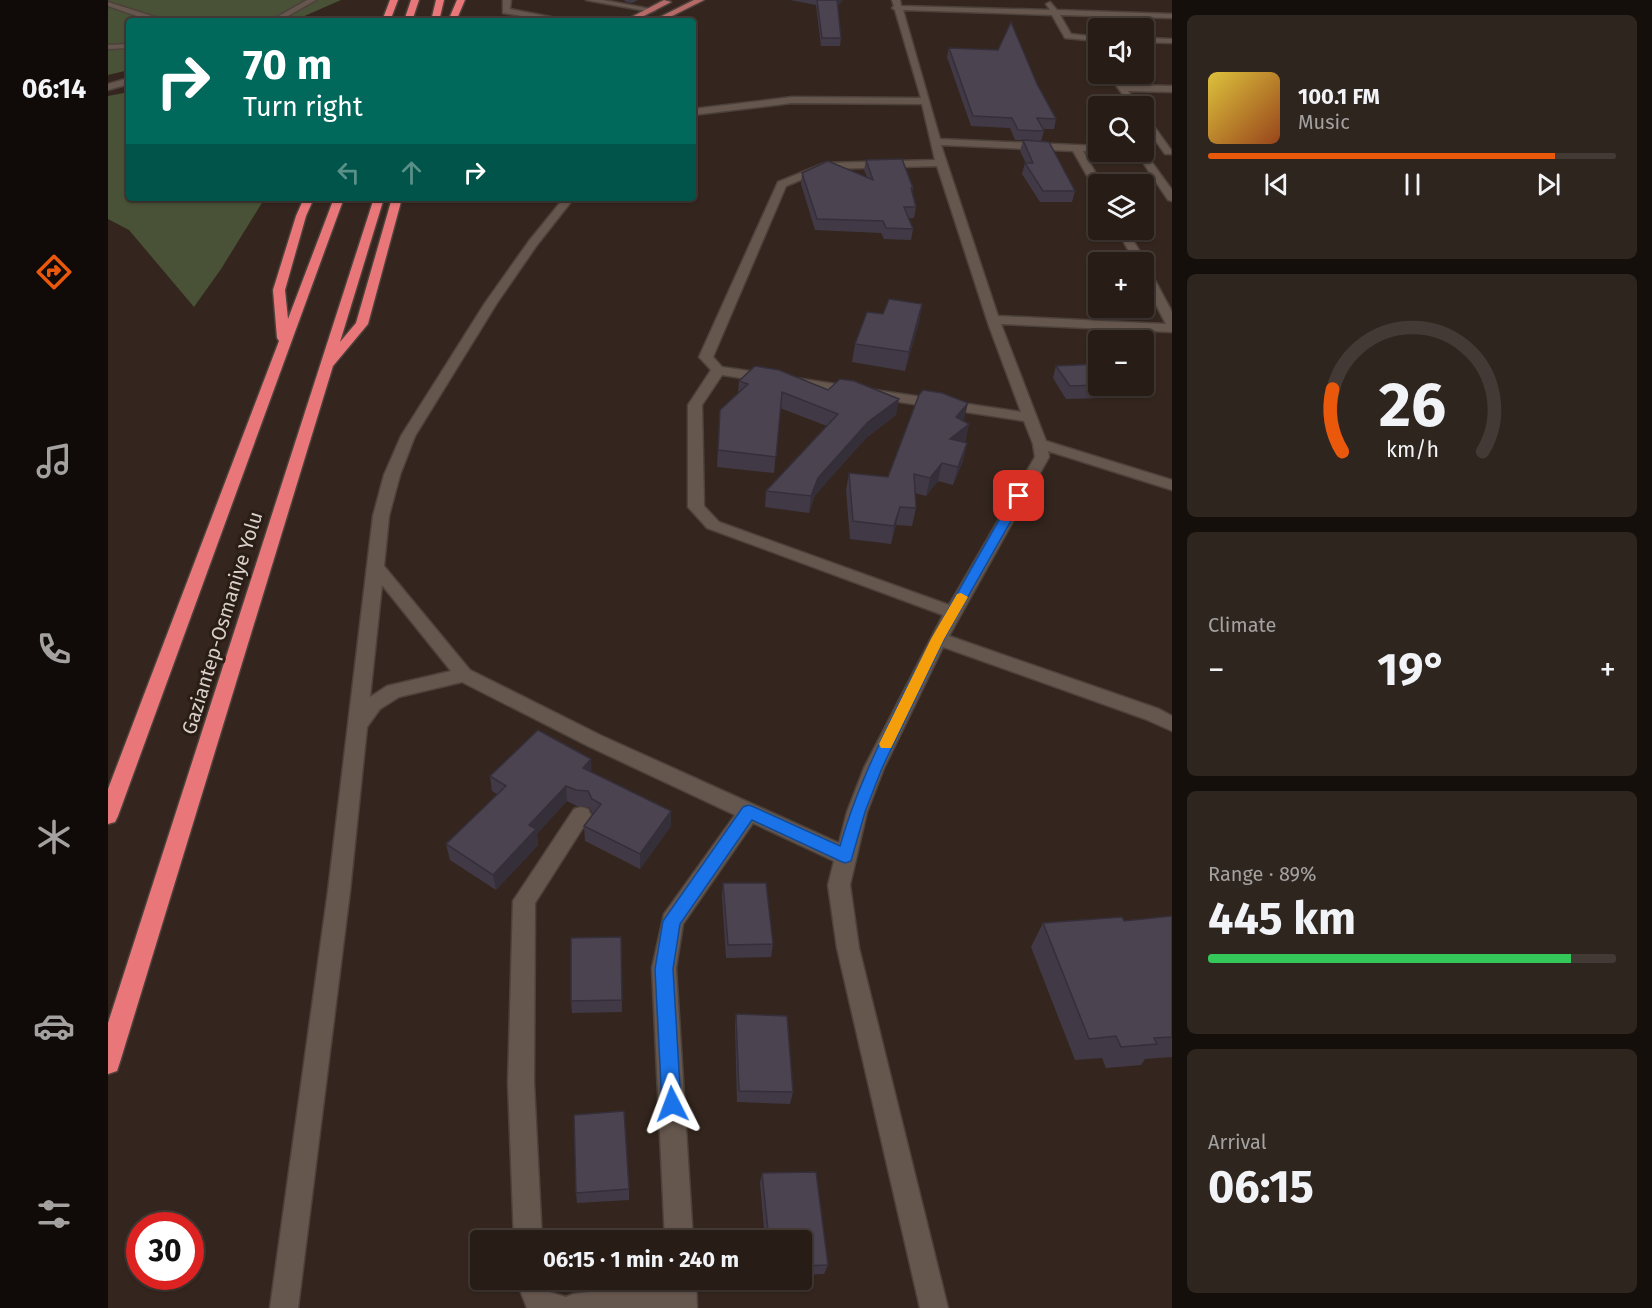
<!DOCTYPE html>
<meta charset="utf-8">
<style>
:root{--surface:#271c16;--page:#2f251f;--text:#f1f3f6;--muted:#a4a1a1;--line:#433a35;--accent:#ea580c}
body{margin:0;font-family:"Fira Sans",sans-serif;background:var(--page);color:var(--text);height:100vh;display:flex;flex-direction:column;font-size:22px;white-space:nowrap}
*{box-sizing:border-box;margin:0}
p{font-size:20px;color:var(--muted)}
.icon{flex:none;width:33px;height:33px;fill:none;stroke:currentColor;stroke-width:2;stroke-linecap:round;stroke-linejoin:round}
.map{position:relative;flex:1;overflow:hidden}
.sheet{display:flex;flex-direction:column;gap:15px;padding:15px;background:#150f0c;width:480px}
.sheet>*{flex:none}
.hud{position:absolute;left:18px;top:18px;width:570px;height:183px;border-radius:6px;box-shadow:0 2px 4px #0004,0 0 0 2px var(--line);background:#00695c;color:#fff;overflow:hidden}
.tools{position:absolute;left:980px;top:18px;display:grid;gap:12px}
.tools a{display:grid;place-items:center;width:66px;height:66px;border-radius:6px;background:var(--surface);box-shadow:0 2px 4px #0004,0 0 0 2px var(--line);font-size:30px}
.speed{position:absolute;left:18px;top:1212px;display:flex;gap:12px;font-size:30px;font-weight:700;text-align:center}
.speed>*{display:grid;place-content:center;width:78px;height:78px;border-radius:50%;background:var(--surface);box-shadow:0 2px 4px #0004,0 0 0 2px var(--line);line-height:1}
.speed .limit{border:9px solid #d22;background:#fff;color:#111}
.pin{position:absolute;display:grid;place-items:center;width:51px;height:51px;color:#fff;margin:-26px;border-radius:12px;box-shadow:0 3px 9px #0006}
.me{position:absolute;width:66px;margin:-33px;rotate:357deg;stroke-linejoin:round;filter:drop-shadow(0 0 4px #0008)}
.turn{display:flex;align-items:center;gap:21px;height:126px;padding:0 18px;font-size:27px}
.turn .icon{width:78px;height:78px;stroke-width:2.5}
.turn b{display:block;font-size:42px;line-height:51px}
.lanes{display:flex;align-items:center;height:57px;padding:0 18px;background:#0003;justify-content:center;gap:30px;direction:ltr}
.lanes .off{opacity:.35}
.big{font-size:45px;font-weight:700;line-height:1.1}
.sheet .tile{flex:1;display:flex;flex-direction:column;justify-content:center;gap:9px;min-width:0;padding:0 21px;border-radius:9px;background:var(--page)}
.sheet .dial{align-items:center;gap:0}
.dial svg{height:156px;overflow:visible;fill:none;stroke:var(--line);stroke-width:7;stroke-linecap:round;text-anchor:middle}
.dial text{fill:var(--text);stroke:none}
.song{display:flex;align-items:center;gap:18px}
.cover{width:72px;height:72px;border-radius:9px;background:linear-gradient(135deg,hsl(50 70% 55%),hsl(20 70% 35%))}
.played{height:6px;border-radius:3px;background:linear-gradient(90deg,var(--accent) 85%,var(--line) 85%)}
.keys{display:flex;justify-content:space-around;direction:ltr}
.heat{display:flex;justify-content:space-between;align-items:center;font-size:33px;direction:ltr}
.charge{height:9px;border-radius:4px;background:linear-gradient(90deg,#34c759 89%,var(--line) 0)}
.trip{position:absolute;left:362px;top:1230px;width:342px;height:60px;border-radius:6px;background:var(--surface);box-shadow:0 2px 4px #0004,0 0 0 2px var(--line);font-weight:700;line-height:60px;text-align:center}
main{display:flex;flex:1;min-height:0}
.tab-bar{display:flex;flex-direction:column;width:108px;justify-content:space-around;align-items:center;background:#100b09;color:var(--muted)}
.tab-bar .icon{width:42px;height:42px}
.tab-bar .selected{color:var(--accent)}
.tab-bar b{font-size:27px;color:var(--text)}
.map>svg:first-child{display:block}
</style>
<main>
<nav class="tab-bar">
<b>06:14</b>
<svg class="icon selected" aria-label="directions" viewBox="0 0 24 24"><path d="M12 3l9 9-9 9-9-9zM9 14v-3h6M13 9l2 2-2 2"/></svg>
<svg class="icon" aria-label="music" viewBox="0 0 24 24"><path d="M9 18V5l10-2v13"/><circle cx="6" cy="18" r="3"/><circle cx="16" cy="16" r="3"/></svg>
<svg class="icon" aria-label="phone" viewBox="0 0 24 24"><path d="M5 4h4l2 5-3 2q2 4 5 5l2-3 5 2v4C11 20 4 13 5 4z"/></svg>
<svg class="icon" aria-label="climate" viewBox="0 0 24 24"><path d="M12 3v18M4 7l16 10M4 17L20 7"/></svg>
<svg class="icon" aria-label="car" viewBox="0 0 24 24"><path d="M5 17H2v-5l4-1 3-4h7l3 4 3 1v5h-3M9 17h6M6 11h13"/><circle cx="7" cy="17" r="2"/><circle cx="17" cy="17" r="2"/></svg>
<svg class="icon" aria-label="filters" viewBox="0 0 24 24"><path d="M4 7h16M4 17h16"/><circle cx="9" cy="7" r="2"/><circle cx="15" cy="17" r="2"/></svg>
</nav>
<div class="map">
<svg width="1064" height="1308" viewBox="0 0 1064 1308">
<rect width="100%" height="100%" fill="#34261e"/>
<path fill="#495237" d="M0 0H233L185 21H21V70L0 75Z
M21 92V198H157L113 269 86 307 21 230 0 219V96Z"/>
<g fill="none" stroke-linecap="round" stroke-linejoin="round">
<g stroke="#4c413b" stroke-width="3">
<path id="minor" d="M199 0H208L171 21H162Z
M395 0H403L402 9 463 21H445L395 13Z
M478 0H495L548 10 544 12Z
M784 0H792L793 6 942 10 938 4 942 2 949 10 1064 14V18L952 15 963 34 990 37V41L957 38 944 15 795 10 832 139 990 146 992 152 975 151 994 184H990V189L985 186 965 151 833 145 890 316 1058 324 1035 280V266L1041 269 1064 312V332L893 324 938 441 1064 480V490L940 451 941 457 841 636 1051 709 1064 716V731L1037 719 835 647 776 768 759 812 742 885 751 948 840 1308H812L729 948 720 885 726 861 645 823 575 924 568 968 585 1240H557L544 968 556 914 627 815 480 746 354 682 291 697 272 709 259 727 242 891 190 1308H162L220 891 265 516 276 475 293 436 377 303 421 241 456 198H466L429 245 389 303 307 436 292 475 281 516 276 566 362 670 494 736 731 843 739 812 756 768 835 615 599 528 580 507V405L603 370 591 357 670 182 717 163 827 160 814 104 684 103 585 115V109L684 97 813 98 787 10 784 8 786 6ZM829 166 881 326 913 412 614 367 605 357 678 186 719 169ZM614 375 916 421 925 444 927 457 841 605 611 522 596 506 594 405ZM274 585 343 671 279 686 262 697Z
M0 2 53 19 54 21H43L0 6Z
M1035 38 1064 39V43L1035 42Z
M21 44V48L0 49V45Z
M1000 74H1008L1017 85 1064 86V92L1020 91 1031 106H1023Z
M21 78V84L0 90V84Z
M1035 114 1038 115 1063 150V154H1057L1035 123Z
M1035 150 1064 190V201L1060 200 1028 152Z
M1009 230H1019L1038 262 1036 264 1027 262Z
M473 807 480 809 483 815 427 903 426 1083 434 1240H406L400 1083 405 901 466 809Z
M408 1280H436L441 1292 458 1297 465 1294 560 1282V1280H588L589 1308H419Z"/>
</g>
<g stroke="#4c413b" stroke-width="3">
<path id="major" d="M556 0 563 2 526 21H516Z
M586 0H596L554 21H544Z"/>
</g>
<g stroke="#4c413b" stroke-width="3">
<path id="highway" d="M282 0H290L282 21H274Z
M303 0H311L304 21H296Z
M328 0H336L331 21H323Z
M349 0H357L348 21H340Z
M196 198H206L198 216 177 290 180 319 226 198H236L10 816 7 822 0 824V789L171 341 169 338 165 290 188 216Z
M266 198H276L232 342 248 323 284 198H294L260 324 225 366 12 1062 9 1071 0 1074V1023Z"/>
</g>
<use href="#minor" fill="#66574e" fill-rule="evenodd"/>
<use href="#major" fill="#b56a68" fill-rule="evenodd"/>
<use href="#highway" fill="#e9777a" fill-rule="evenodd"/>
</g>
<path fill="#413a46" d="M516 0H530L524 3 518 2Z
M682 0H735L730 5 733 38 732 46H713L708 5Z
M841 48 890 50 929 84 948 119 946 129H934L936 131 933 141 967 191 964 202H932L914 174 917 163H918L912 151 915 140H907L902 128 863 126 839 57Z
M758 160 805 188 804 193 808 207 806 218H801L805 229 803 240 776 239 773 233 707 230 693 184 694 173 759 177 756 170Z
M814 304 811 322 797 371 744 362 747 344 775 314Z
M948 366 990 386H1001L996 398 958 399 945 378Z
M631 381 720 390 788 415 758 438 707 495 701 513 657 507 658 491 719 426 672 408 666 473 609 467 612 410 630 394Z
M855 421 861 424 857 442 856 443H859L855 461 845 485 830 481 818 496 807 493 808 508 804 526 788 525 783 544 742 539 738 490 741 473 780 477Z
M484 773 563 826 532 869 477 841 476 826 485 814 481 807 469 806 459 801 429 834 430 845 388 890 342 860 338 844 389 794 384 791 382 776Z
M615 883 665 944 663 957 618 958 614 896Z
M1064 916V1057L1037 1059 1033 1065 998 1068 994 1058 967 1060 923 947 935 923 1016 921Z
M513 937 514 1012 464 1013 463 1001Z
M628 1014 685 1092 682 1104 629 1102 627 1026Z
M654 1173 720 1265 716 1274 693 1275V1240H657L652 1183Z
M521 1189V1200L469 1203 468 1193Z"/>
<path fill="#352f39" d="M729 0H735L728 6Z
M814 304 811 322 797 371 801 352Z
M791 399 788 415 758 438 707 495 701 513 703 496 710 478 760 422Z
M860 403 856 420 844 434 848 417Z
M861 424 857 442 838 457 842 439Z
M859 443 855 461 845 485 850 467Z
M834 463 830 481 818 496 822 478Z
M792 507 788 525 783 544 786 526Z
M483 759 484 775 475 768Z
M458 786 459 801 429 834 430 845 388 890 385 875 421 825Z
M563 811V826L532 869V854Z"/>
<path fill="#4c4351" stroke="#352f39" stroke-width="1.5" d="M709 0H729L733 38H714Z
M903 22 929 84 948 119 929 118 936 131 910 130 904 118 865 116 841 48 890 50Z
M915 140 941 142 967 191H935L917 163H925Z
M794 159 805 188H803L808 207H796L805 229 778 228 775 221 709 219 694 173 720 161 765 180 758 160Z
M781 299 814 304 801 352 747 344 759 312 775 314Z
M990 364V385L962 386 948 366Z
M647 366 671 370 720 390 732 379 746 381 791 399 760 422 710 478 703 496 658 491 730 414 674 392 668 457 610 450 612 410 640 384 631 381Z
M815 390 834 393 860 403 848 417 861 424 842 439 859 443 850 467 834 463 822 478 806 474 808 508 792 507 786 526 745 521 741 473 780 477 811 395Z
M430 730 483 759 475 768 563 811 532 854 476 826 493 804 484 799 480 791 468 790 458 786 421 825 428 829 385 875 338 844 398 786 382 776Z
M615 883H658L665 944 620 945Z
M1064 916V1037L1046 1038 1049 1044 1013 1047 1008 1036 981 1039 935 923 1014 917 1016 921Z
M513 937 514 1000 463 1001V938Z
M628 1014 679 1016 685 1092 631 1091Z
M516 1111 521 1189 468 1193 466 1115Z
M708 1172 720 1265 693 1266V1240H661L654 1173Z"/>
<path fill="#1a73e8" stroke="#114b97" stroke-width="1.5" d="M911 492 917 496 836 639 774 768 757 812 743 861 737 863 732 861 644 820 572 924 565 969 573 1104 571 1111 564 1114 557 1111 554 1104 547 969 555 921 635 807 641 805 646 807 732 846C746 796 768 750 791 703 826 632 866 564 905 496Z"/>
<path fill="#f59e0b" d="M853 593 860 597 836 639 785 744 783 748H773L771 744 823 639 849 594Z"/>
<g text-anchor="middle" stroke-width="6" stroke-linejoin="round" paint-order="stroke">
<g font-size="20" fill="#d9d0cb" stroke="#291d15">
<text transform="translate(114 623) rotate(-73)" y="7">Gaziantep-Osmaniye Yolu</text>
</g>
</g>
</svg>
<div class="tools">
<a><svg class="icon" aria-label="sound" viewBox="0 0 24 24"><path d="M4 9h4l5-4v14l-5-4H4zM17 9q2 3 0 6"/></svg></a>
<a><svg class="icon" aria-label="search" viewBox="0 0 24 24"><circle cx="10" cy="10" r="6"/><path d="M15 15l6 6"/></svg></a>
<a><svg class="icon" aria-label="layers" viewBox="0 0 24 24"><path d="M12 4l9 5-9 5-9-5zM3 14l9 5 9-5"/></svg></a>
<a>+</a>
<a>−</a>
</div>
<div class="speed"><div class="limit">30</div></div>
<div class="pin" style="left:911px;top:496px;background:#d93025"><svg class="icon" aria-label="arrive" viewBox="0 0 24 24"><path d="M6 21V4h12l-3 4 3 4H6"/></svg></div>
<svg class="me" style="left:564px;top:1104px" viewBox="-20 -20 40 40"><path d="M0-17L14 15 0 8-14 15z" fill="#1a73e8" stroke="#fff" stroke-width="4"/></svg>
<div class="trip">06:15 · 1 min · 240 m</div>
<div class="hud">
<div class="turn"><svg class="icon" aria-label="right" viewBox="0 0 24 24"><path d="M7 20v-9h11M14 6l5 5-5 5"/></svg><div><b>70 m</b>Turn right</div></div>
<div class="lanes"><svg class="icon off" aria-label="left" viewBox="0 0 24 24"><path d="M17 20v-9H6M10 6l-5 5 5 5"/></svg><svg class="icon off" aria-label="ahead" viewBox="0 0 24 24"><path d="M12 20V5M6 11l6-6 6 6"/></svg><svg class="icon" aria-label="right" viewBox="0 0 24 24"><path d="M7 20v-9h11M14 6l5 5-5 5"/></svg></div>
</div>
</div>
<section class="sheet">
<div class="tile">
<div class="song"><i class="cover"></i><div><b>100.1 FM</b><p>Music</p></div></div>
<div class="played"></div>
<div class="keys"><svg class="icon" aria-label="previous" viewBox="0 0 24 24"><path d="M18 5L8 12l10 7zM5 5v14"/></svg><svg class="icon" aria-label="pause" viewBox="0 0 24 24"><path d="M8 5v14M16 5v14"/></svg><svg class="icon" aria-label="next" viewBox="0 0 24 24"><path d="M6 5l10 7-10 7zM19 5v14"/></svg></div>
</div>
<div class="tile dial"><svg viewBox="0 0 100 80">
<path d="M14 69A42 42 0 1 1 86 69"/>
<path d="M14 69A42 42 0 0 1 9 37" stroke="#ea580c"/>
<text x="50" y="56" font-size="32" font-weight="700">26</text>
<text x="50" y="72" font-size="11">km/h</text>
</svg></div>
<div class="tile"><p>Climate</p>
<div class="heat"><a>−</a><b class="big">19°</b><a>+</a></div>
</div>
<div class="tile"><p>Range · 89%</p><b class="big">445 km</b><div class="charge"></div></div>
<div class="tile"><p>Arrival</p><b class="big">06:15</b></div>
</section>
</main>
